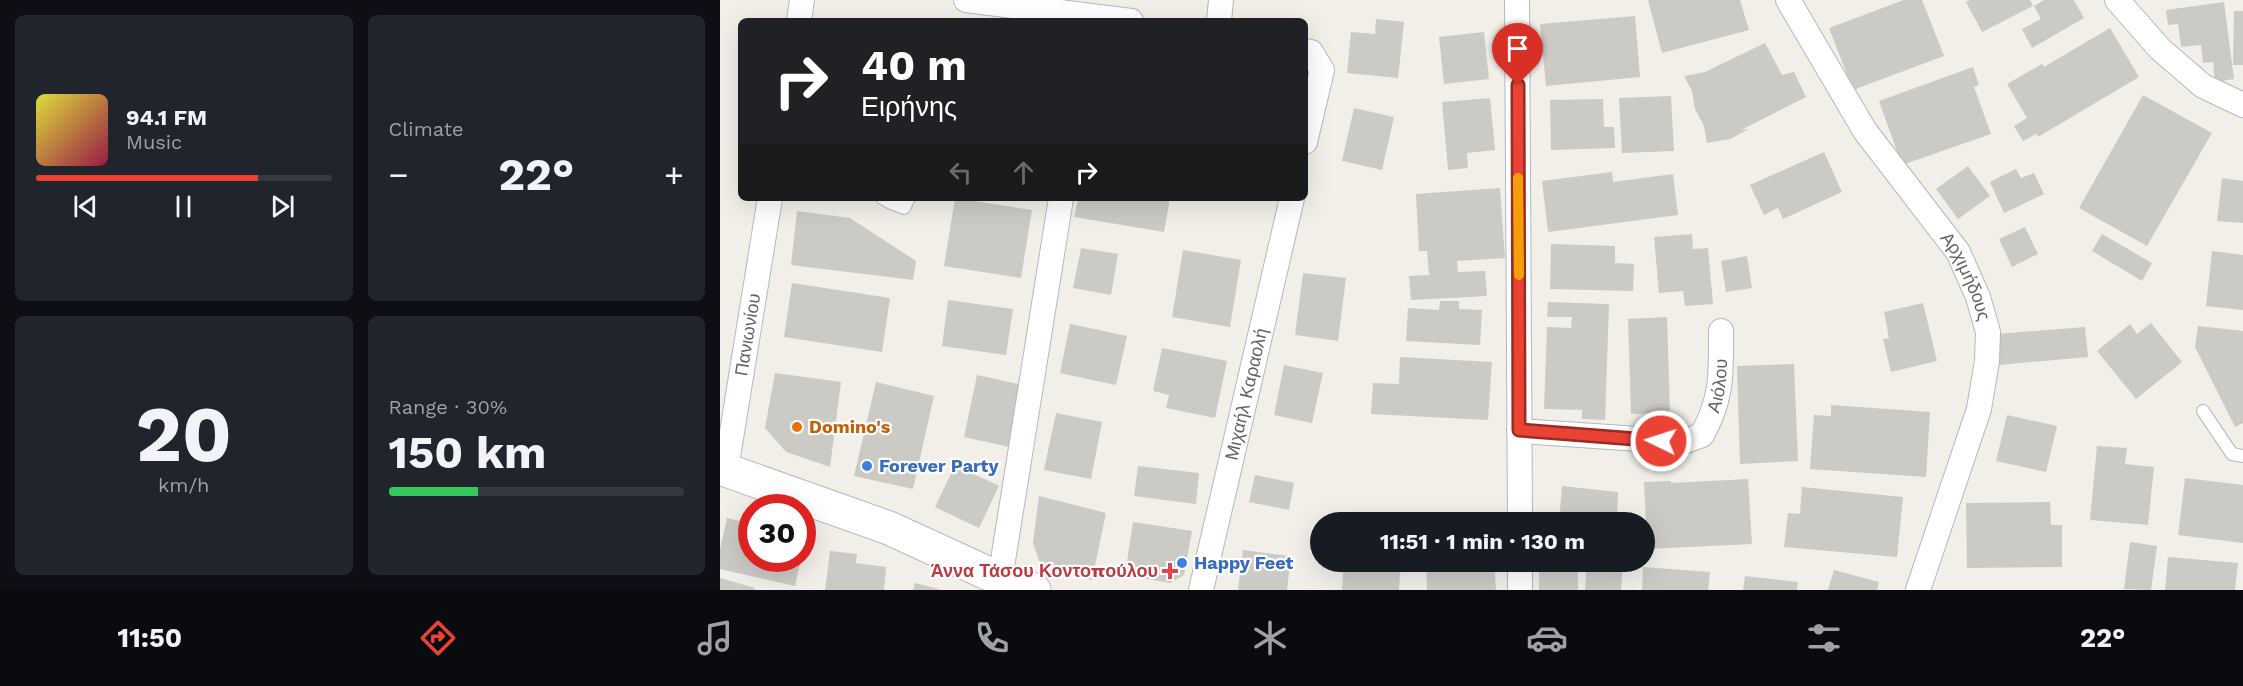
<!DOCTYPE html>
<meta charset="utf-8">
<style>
:root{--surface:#171b24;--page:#20242c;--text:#f1f3f6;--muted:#9ea1a6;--line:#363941;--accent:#ea4335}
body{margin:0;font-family:"Work Sans",sans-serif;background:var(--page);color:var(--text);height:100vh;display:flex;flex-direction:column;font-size:22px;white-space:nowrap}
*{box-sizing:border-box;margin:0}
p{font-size:20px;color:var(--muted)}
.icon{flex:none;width:33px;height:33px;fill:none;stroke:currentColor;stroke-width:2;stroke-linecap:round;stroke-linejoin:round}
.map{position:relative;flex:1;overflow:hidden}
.drawer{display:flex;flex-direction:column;gap:15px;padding:15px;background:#0d0f14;width:720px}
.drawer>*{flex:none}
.hud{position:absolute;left:18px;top:18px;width:570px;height:183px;border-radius:9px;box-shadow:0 6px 24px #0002;background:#202124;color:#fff;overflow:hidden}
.speed{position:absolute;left:18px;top:494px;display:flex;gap:12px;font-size:30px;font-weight:700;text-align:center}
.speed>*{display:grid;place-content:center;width:78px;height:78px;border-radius:50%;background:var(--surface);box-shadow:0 6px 24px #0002;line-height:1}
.speed .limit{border:9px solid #d22;background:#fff;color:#111}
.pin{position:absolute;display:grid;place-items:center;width:51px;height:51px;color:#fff;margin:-62px -26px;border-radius:50% 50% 50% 0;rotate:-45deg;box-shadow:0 0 6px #0007}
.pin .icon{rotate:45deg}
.me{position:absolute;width:66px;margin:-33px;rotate:274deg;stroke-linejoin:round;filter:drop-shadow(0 0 4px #0008)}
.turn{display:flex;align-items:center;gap:21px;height:126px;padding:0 24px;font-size:27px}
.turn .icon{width:78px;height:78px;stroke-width:2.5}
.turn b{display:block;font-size:42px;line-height:51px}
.lanes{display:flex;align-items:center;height:57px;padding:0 24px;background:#0003;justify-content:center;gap:30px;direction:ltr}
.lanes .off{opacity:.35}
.big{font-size:45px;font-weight:700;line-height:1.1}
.drawer .card{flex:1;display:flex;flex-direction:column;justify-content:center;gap:9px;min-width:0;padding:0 21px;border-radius:9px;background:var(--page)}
.drawer .dial{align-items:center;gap:0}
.dial b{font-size:78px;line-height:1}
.song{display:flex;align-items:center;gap:18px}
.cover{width:72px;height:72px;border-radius:9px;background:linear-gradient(135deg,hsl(60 70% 55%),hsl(340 70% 35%))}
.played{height:6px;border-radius:3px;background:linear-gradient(90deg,var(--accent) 75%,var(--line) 75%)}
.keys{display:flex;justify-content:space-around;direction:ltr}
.heat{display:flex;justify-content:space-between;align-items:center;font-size:33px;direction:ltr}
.charge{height:9px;border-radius:4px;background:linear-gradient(90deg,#34c759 30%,var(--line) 0)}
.drawer .tiles{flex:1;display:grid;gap:15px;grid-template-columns:repeat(2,1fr)}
.trip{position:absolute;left:590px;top:512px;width:345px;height:60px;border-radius:30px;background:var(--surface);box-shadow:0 6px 24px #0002;font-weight:700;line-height:60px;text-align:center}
.menu{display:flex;height:96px;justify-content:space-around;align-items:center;background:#090b0e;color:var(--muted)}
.menu .icon{width:42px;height:42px}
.menu .current{color:var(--accent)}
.menu b{font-size:27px;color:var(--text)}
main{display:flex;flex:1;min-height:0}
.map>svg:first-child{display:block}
</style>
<main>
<section class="drawer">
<div class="tiles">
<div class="card">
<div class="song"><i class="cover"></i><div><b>94.1 FM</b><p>Music</p></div></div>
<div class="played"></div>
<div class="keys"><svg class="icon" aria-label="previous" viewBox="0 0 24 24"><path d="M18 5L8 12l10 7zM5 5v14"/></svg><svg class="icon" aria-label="pause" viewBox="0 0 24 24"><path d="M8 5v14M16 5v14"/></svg><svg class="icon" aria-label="next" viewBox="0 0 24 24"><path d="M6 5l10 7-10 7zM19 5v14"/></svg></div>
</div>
<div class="card"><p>Climate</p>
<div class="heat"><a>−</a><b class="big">22°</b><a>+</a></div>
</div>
<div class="card dial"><b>20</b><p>km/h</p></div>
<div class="card"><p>Range · 30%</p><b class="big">150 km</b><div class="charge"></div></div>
</div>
</section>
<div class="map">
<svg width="1523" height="590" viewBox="0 0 1523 590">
<rect width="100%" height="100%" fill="#f1efe8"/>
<path fill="#cccac5" d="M928 0H1020L1029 30 942 53Z
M1184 0H1202L1224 56 1133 90 1109 28Z
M1249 0H1310L1313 6 1262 32 1246 2Z
M1324 0H1354L1364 18 1312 48 1302 29 1321 19 1314 6Z
M1504 2 1514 79 1495 82 1493 62 1483 63 1481 45 1461 47 1458 24 1448 25 1446 10Z
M1514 11H1523V65H1513Z
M915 16 920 77 826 86 820 24Z
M656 19 684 22 678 78 627 73 631 32 655 34Z
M1390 28 1419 77 1318 137 1316 134 1303 141 1294 126 1307 118 1287 84 1322 64 1324 67Z
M764 32 769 79 724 84 719 37Z
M1045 43 1062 75 1074 72 1086 97 1021 130 1029 129 1010 139 987 143 984 126 975 109 972 91 964 76 985 72Z
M1253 67 1259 85 1254 87 1271 134 1182 165 1159 101Z
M1423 95 1492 133 1427 246 1359 208Z
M951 96 954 151 902 153 899 98Z
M770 98 775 150 747 153 748 168 728 170 722 102Z
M883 99 884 127H894L895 148 831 150 830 100Z
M634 108 674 117 662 170 622 161Z
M1104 152 1122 192 1063 219 1058 208 1044 215 1030 185Z
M1248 166 1270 196 1238 219 1216 189Z
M1296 169 1301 178 1314 173 1324 194 1284 213 1270 182Z
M892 172 893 182 953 174 958 215 828 232 822 181Z
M1502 178 1523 181V223L1497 221Z
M780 188 785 258 737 261 738 272 765 271 767 296 691 300 689 276 709 275 707 251H699L696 194Z
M235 198 312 210 301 278 224 266Z
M362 198H450L444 232 354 217 358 200H361Z
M77 211 130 218 196 261 193 280 71 265Z
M1305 227 1318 254 1292 267 1279 239Z
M972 234 973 249 988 248 993 304 965 306 963 291 939 293 934 237Z
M1382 234 1432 263 1422 281 1372 251Z
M831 244 895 246V263L914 264 913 291 830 289Z
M361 248 398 254 391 295 353 288Z
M463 250 521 260 510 327 452 317Z
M1492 251 1523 255V310L1486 306Z
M1027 256 1032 288 1006 292 1001 261Z
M583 273 626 278 618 341 575 335Z
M72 283 170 298 162 352 64 337Z
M228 300 293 309 286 355 222 346Z
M720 301H739V309L762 310 760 345 686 341 688 308 719 310Z
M828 302 889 304 885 420 862 419V410L824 409 827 327 851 328 852 317H827Z
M1203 303 1217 361 1171 372 1163 339 1169 338 1164 312Z
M947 317 950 412 911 414 908 319Z
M1431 323 1462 362 1416 399 1377 351 1410 324 1417 334Z
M350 324 407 336 396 385 340 373Z
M1478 326 1523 331V423L1515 427 1475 347Z
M1365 327 1368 357 1279 365 1277 334Z
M442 348 507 361 495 418 446 408 449 395 433 391Z
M680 357 772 362 768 420 651 414 653 383 679 384Z
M1074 364 1078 461 1020 464 1017 366Z
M564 365 603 373 592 423 554 415Z
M55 373 121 382 110 467 66 452 45 428Z
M257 375 302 385 289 447 244 437Z
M156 382 214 396 193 489 134 476Z
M1111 405 1210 412 1206 477 1090 469 1094 415 1111 416Z
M336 413 382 422 371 479 324 470Z
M1287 415 1337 426 1326 472 1276 461Z
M1377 446 1407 448 1405 464 1434 467 1428 525 1370 520Z
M235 465 279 486 259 528 215 507Z
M418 466 479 473 476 504 414 496Z
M535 475 574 483 569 510 529 502Z
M1465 478 1523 485V543L1458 535Z
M1028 479 1032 544 927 549 924 482 951 481V483Z
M842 486 898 492 897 522H839Z
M1082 487 1183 497 1177 557 1064 547 1068 513 1080 514Z
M319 496 386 513 372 580 320 563 313 543Z
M1330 502 1331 525H1342V567L1247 568 1246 503Z
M7 518 32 524V558H81L75 586 0 569V549Z
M413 522 472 531 464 575 450 583 405 575Z
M1410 542 1437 546 1431 590 1404 589Z
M523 550 571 556 567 590H518Z
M110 551 137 554 136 563 166 567 164 590H105Z
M1448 557 1518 563 1515 590H1445Z
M624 561H681L679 590H622Z
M706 561H774L776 590H707Z
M867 562 903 565 901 590H865Z
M819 564H858V590H819Z
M923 567 990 572 988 590H922Z
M1114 570 1159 582 1157 590H1108Z
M1025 576 1078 582 1077 590H1023Z
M0 578 35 588 34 590H0Z
M195 583 219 589V590H193Z"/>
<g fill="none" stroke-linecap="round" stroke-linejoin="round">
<g stroke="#b5b8bc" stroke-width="14">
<path id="lane" d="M162 198 171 203 184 208 189 198
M1483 411 1512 454 1523 456"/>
</g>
<g stroke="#b5b8bc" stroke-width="26">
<g id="street">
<path d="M246 0 411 21"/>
<path d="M797 0 800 522"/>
<path id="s1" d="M1068 0 1145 131 1238 252 1258 297 1268 332 1267 361 1259 409 1198 590"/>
<path d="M1397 0 1440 49 1483 86 1523 105"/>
<path d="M79 21 82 0"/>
<path d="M499 21 501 0"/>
<path d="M585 51 591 52 602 70 585 142"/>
<path id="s2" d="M799 431 963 442 982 435C1003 397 1001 373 1001 331"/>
<path id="s3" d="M6 469 50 198"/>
<path d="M800 561V590"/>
<path d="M280 579 341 198"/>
<path id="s4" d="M481 590 572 198"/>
</g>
</g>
<g stroke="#b6babf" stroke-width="35">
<path id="secondary" d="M0 468 169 528 280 579 314 590"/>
</g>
<use href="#lane" stroke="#fff" stroke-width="12"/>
<use href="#street" stroke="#fff" stroke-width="24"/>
<use href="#secondary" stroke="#fff" stroke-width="33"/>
</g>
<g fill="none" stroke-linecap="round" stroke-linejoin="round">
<g stroke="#982c22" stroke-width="15">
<path id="route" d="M798 85 799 430 941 441"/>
</g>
<use href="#route" stroke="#ea4335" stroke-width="10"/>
<path stroke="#f59e0b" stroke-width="10" d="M798 178 799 275"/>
</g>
<circle fill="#e8710a" stroke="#fff" stroke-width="2" cx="77" cy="427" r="6"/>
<g fill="#3f7fe0" stroke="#fff" stroke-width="2">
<circle cx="147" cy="466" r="6"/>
<circle cx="462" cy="563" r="6"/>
</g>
<path fill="#e0444e" stroke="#fff" stroke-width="2" d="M447 562h6v6h6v6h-6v6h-6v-6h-6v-6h6z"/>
<g text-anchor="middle" stroke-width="4.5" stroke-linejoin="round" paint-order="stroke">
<g font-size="18" fill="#5f6368" stroke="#fff">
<text dy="6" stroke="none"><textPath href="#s1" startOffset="330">Αρχιμήδους</textPath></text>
<text dy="6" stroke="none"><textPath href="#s3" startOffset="136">Πανιωνίου</textPath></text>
<text dy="6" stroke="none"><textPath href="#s2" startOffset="237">Αιόλου</textPath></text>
<text dy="6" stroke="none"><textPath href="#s4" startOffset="201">Μιχαήλ Καραολή</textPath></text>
</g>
<g font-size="18" font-weight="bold" fill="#c56008" stroke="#fff" text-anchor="start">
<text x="89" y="433">Domino's</text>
</g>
<g font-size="18" font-weight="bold" fill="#366cbe" stroke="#fff" text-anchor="start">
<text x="159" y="472">Forever Party</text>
<text x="474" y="569">Happy Feet</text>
</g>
<g font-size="18" font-weight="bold" fill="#be3a42" stroke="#fff" text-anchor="end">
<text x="438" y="577">Άννα Τάσου Κοντοπούλου</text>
</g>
</g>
</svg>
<div class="speed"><div class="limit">30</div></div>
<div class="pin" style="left:798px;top:85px;background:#d93025"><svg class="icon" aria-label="arrive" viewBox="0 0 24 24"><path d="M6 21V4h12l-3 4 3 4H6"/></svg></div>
<svg class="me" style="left:941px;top:441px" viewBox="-20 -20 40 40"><circle r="17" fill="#ea4335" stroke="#fff" stroke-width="3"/><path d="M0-11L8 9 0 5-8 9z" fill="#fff"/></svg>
<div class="trip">11:51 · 1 min · 130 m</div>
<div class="hud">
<div class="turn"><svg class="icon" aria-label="right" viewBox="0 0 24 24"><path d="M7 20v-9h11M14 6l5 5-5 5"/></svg><div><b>40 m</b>Ειρήνης</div></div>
<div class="lanes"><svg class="icon off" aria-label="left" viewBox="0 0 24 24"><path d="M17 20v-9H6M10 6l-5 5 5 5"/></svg><svg class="icon off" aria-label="ahead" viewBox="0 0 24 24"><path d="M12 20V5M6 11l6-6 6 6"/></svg><svg class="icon" aria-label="right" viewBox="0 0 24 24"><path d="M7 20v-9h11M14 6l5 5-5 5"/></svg></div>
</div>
</div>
</main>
<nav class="menu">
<b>11:50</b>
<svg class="icon current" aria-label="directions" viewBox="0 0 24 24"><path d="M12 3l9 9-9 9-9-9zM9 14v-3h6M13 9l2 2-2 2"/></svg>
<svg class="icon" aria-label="music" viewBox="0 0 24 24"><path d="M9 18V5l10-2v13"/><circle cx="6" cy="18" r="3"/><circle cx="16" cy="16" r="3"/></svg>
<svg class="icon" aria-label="phone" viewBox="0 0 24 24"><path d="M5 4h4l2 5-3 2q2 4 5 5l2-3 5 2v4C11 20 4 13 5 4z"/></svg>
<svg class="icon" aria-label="climate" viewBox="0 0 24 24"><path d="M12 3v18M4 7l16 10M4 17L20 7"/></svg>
<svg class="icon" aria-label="car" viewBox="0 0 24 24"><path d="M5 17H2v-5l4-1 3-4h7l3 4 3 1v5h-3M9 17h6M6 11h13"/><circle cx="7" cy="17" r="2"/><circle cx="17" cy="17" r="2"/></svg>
<svg class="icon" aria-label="filters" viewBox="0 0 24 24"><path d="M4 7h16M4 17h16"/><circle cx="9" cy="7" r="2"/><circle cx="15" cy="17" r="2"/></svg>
<b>22°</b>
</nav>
